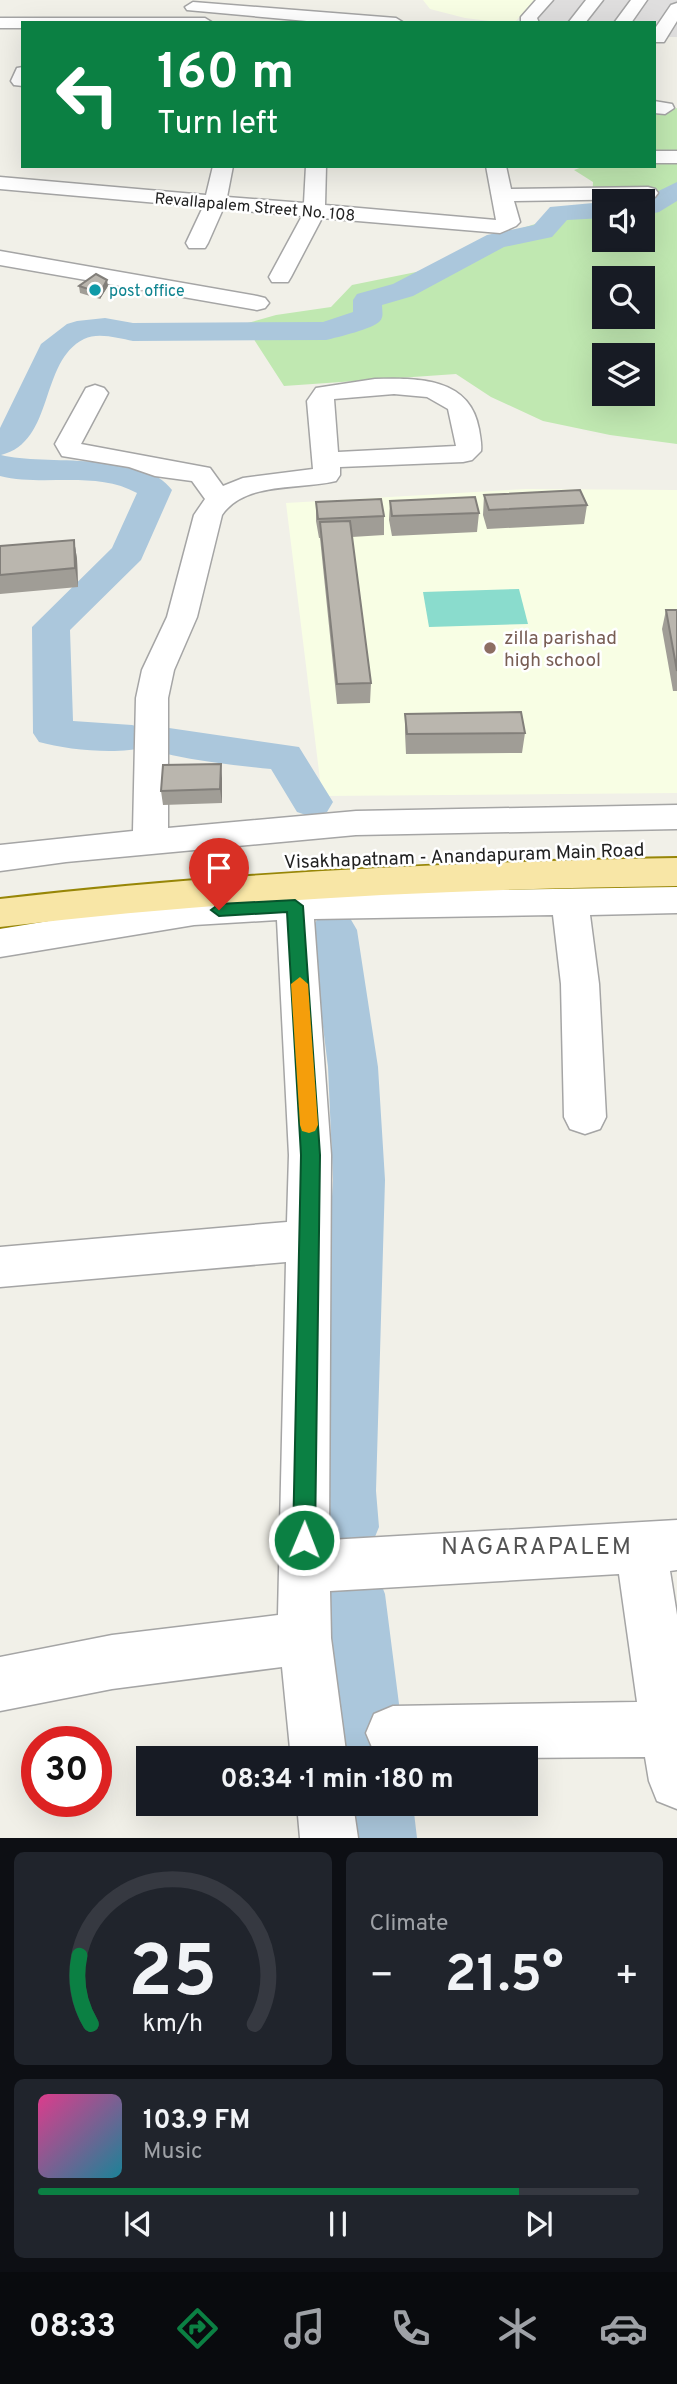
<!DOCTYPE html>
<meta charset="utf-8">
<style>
:root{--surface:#171b24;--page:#20242c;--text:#f1f3f6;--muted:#9ea1a6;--line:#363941;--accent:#0b8043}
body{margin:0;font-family:Overpass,sans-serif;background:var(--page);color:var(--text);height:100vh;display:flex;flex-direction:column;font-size:26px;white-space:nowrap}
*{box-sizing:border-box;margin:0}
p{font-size:23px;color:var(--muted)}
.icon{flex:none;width:38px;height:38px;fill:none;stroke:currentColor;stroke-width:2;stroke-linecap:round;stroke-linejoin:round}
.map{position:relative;height:1838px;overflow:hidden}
.details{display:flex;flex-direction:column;gap:14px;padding:14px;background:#0d0f14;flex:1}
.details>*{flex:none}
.banner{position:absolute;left:21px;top:21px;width:635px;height:147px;border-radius:0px;box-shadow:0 7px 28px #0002;background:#0b8043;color:#fff;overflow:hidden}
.controls{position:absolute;left:592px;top:189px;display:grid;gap:14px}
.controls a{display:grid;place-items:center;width:63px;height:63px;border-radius:0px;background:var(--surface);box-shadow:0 7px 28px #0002;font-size:35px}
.speed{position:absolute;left:21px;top:1726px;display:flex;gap:14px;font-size:35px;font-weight:700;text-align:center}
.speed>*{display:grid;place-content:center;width:91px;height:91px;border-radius:50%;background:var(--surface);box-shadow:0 7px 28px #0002;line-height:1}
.speed .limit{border:10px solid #d22;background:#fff;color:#111}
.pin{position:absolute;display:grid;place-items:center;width:60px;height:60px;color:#fff;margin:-72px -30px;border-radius:50% 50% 50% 0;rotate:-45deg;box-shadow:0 0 7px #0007}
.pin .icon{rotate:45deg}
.me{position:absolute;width:77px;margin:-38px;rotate:1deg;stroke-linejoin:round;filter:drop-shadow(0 0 5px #0008)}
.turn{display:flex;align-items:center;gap:24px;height:147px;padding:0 21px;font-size:32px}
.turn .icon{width:91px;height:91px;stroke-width:2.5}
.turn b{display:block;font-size:49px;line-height:60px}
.big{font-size:52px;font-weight:700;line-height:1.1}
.details .widget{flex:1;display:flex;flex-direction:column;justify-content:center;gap:10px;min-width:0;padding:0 24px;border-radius:10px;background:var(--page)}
.details .dial{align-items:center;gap:0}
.dial svg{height:182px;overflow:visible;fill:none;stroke:var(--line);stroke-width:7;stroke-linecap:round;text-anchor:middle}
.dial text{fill:var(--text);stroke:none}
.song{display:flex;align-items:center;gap:21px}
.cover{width:84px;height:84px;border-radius:10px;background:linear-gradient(135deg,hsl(330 70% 55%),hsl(190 70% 35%))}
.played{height:7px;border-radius:4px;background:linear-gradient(90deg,var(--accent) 80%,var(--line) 80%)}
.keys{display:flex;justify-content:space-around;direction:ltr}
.heat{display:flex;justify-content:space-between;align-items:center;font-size:38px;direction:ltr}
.details .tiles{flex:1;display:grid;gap:14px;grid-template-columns:1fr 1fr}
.widget:last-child{grid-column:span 2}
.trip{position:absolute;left:136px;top:1746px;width:402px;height:70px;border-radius:0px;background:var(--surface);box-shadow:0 7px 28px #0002;font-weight:700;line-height:70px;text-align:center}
.tabs{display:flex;height:112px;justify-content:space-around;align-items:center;background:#090b0e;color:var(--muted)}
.tabs .icon{width:49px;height:49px}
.tabs .on{color:var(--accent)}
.tabs b{font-size:32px;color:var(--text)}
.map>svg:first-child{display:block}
</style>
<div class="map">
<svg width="677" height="1838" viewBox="0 0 677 1838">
<rect width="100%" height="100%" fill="#f1f0e8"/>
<path fill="#dfdede" d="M546 0H677V37H655L654 23 527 21Z"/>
<path fill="#f8fee4" d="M423 0H535L514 23H506L465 18 430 9Z
M526 489 677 490V793L322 796 286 503Z"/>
<path fill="#c0e8b1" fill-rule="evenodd" d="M677 108V444L610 435 543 421 491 397 456 374 284 386 244 324 276 315 331 307 352 285 431 269 456 254 513 231 592 206 593 182 574 170 585 166H654L655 115ZM604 201H642V240H604ZM604 278H642V317H604ZM604 355H642V394H604Z"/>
<path fill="#8adccd" d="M519 589 528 624 429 627 423 592Z"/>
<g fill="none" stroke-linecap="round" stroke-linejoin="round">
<path fill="#abc7dc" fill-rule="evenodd" d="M677 182V201L659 212 642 216V201H638Z
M604 202V218L567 220 552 237 504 247 413 296 382 305C382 311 384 316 380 321 373 329 338 337 326 340L133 341C118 338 98 332 84 339 39 361 55 442 1 455 44 466 144 450 172 490L141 560 70 630 73 721 132 725 146 729 151 737 155 731 169 728 299 747 333 802 327 812 312 817 297 812 271 769C232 765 193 761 155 751L150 742 146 747C118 755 67 750 39 742L33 733 32 627 112 548 137 493C95 470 44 487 0 476V428L41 344 67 324 77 321 105 318 133 323 323 322 353 312V300L357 294 393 284 487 235 534 225 550 207Z
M334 913 350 918 357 930 378 1067 385 1180 376 1491 379 1527 370 1549 348 1558 326 1549 317 1527 314 1491 333 1180 328 1067 311 930 318 918Z
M353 1562 376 1571 385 1594 406 1759H338L321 1594 330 1571Z
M343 1804H413L417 1838H347Z"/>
<g stroke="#a5a5a5" stroke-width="3">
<path id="minor" d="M536 0H553L537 18 539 23H521V17Z
M586 0H603L585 23H568Z
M631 0H647L631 23H614Z
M193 2 396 18 404 23H329L187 10 185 7Z
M677 3V21L664 42H654V30L671 5Z
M0 18H205L213 23H23V28H0Z
M23 67V86L14 85 11 81 17 68Z
M654 101 672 104 674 108 665 114 654 113Z
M654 151H677V163H654Z
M213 166H233L227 197 304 203 306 166H326L325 205 496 220 486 166H506L511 189 648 187 655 189 658 193 655 197 648 199 514 201 520 222 516 226 500 233 322 218 291 277 288 282H272L269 277 302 216 223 209 208 243 205 248H189L186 243 203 207 0 189V177L206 195Z
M0 251 257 296 265 298 269 303 265 308 257 310 0 265Z
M375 379C417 378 470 377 479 429 480 436 482 444 481 451L472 460 463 462 340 467V475L336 481C300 490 245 481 222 515L197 617 174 670 168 698V828L356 811 677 805V829L356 835 66 862 0 871V845L133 831 136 698 142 670 167 617 194 515 205 499 192 481 155 476 129 467 62 456 55 444 86 388 95 385 104 388 108 393 81 444 210 468 223 486 243 478 313 469 307 401 316 388ZM394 394 427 397 448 409 456 446 338 452 334 399Z
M677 887V913L590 915 599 984 606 1117 600 1129 585 1134 570 1129 564 1117 561 984 553 915 314 919 331 1155 329 1540 677 1520V1570L670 1571 677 1615V1809L657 1801 649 1781 645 1757 389 1759 374 1752 366 1733 374 1714 393 1706 637 1702 619 1574 330 1591 331 1638 347 1759H291L282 1667 112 1689 0 1711V1657L112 1635 278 1615 286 1262 0 1287V1247L287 1222 289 1155 277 920 194 925 0 957V929L194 897 295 893Z
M297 1804H353L358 1838H300Z"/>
</g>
<g stroke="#978607" stroke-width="4">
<path id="major" d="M677 858V886C450 889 225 900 0 927V899C225 873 450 862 677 858Z"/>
</g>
<use href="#minor" fill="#fff" fill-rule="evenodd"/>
<use href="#major" fill="#f8e6a6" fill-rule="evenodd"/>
</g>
<path fill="#a09d96" d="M79 286H108L100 299 80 293Z
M484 495 587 505 584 524 487 529 483 515Z
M390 501 479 513 477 532 392 536 389 520Z
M316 502 384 516V535L352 537 371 683 370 703 337 704 320 538H319L316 521Z
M74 540 77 559 78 587 0 594V546Z
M666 610H677V691H673L662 629Z
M405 714 525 733 522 753 406 754 405 733Z
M222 778V803L163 805 161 791Z"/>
<path fill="#827f7a" d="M107 280 108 286 100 299V293Z
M74 540 77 559 78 587 75 568Z
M221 764 222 778V803L220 789Z"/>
<path fill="#bab6ae" stroke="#827f7a" stroke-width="2" d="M96 274 107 280 100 293 79 286Z
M580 490 587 505 489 510 484 495Z
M475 497 479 513 392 516 390 501Z
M381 499 384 516 318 519 316 502Z
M350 521 371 683 337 684 320 522Z
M74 540 75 568 0 575V546Z
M666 610H677V671Z
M521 712 525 733 407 734 405 714Z
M221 764 220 789 161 791 163 765Z"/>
<path fill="#0b8043" stroke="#07532c" stroke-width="2" d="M295 900 303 906 320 1155 315 1540 312 1548 304 1551 296 1548 293 1540 301 1155 287 912 219 916 211 910 219 904Z"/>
<path fill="#f59e0b" d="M300 977 308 984 318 1125 315 1131 309 1133 302 1131 300 1125 291 984Z"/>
<circle fill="#0f9aa8" stroke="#fff" stroke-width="2.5" cx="95" cy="290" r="7"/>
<circle fill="#8d6e63" stroke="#fff" stroke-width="2.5" cx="490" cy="648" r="7"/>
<g text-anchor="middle" stroke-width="5" stroke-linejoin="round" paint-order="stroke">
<g font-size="16" fill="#212121" stroke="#fff">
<text transform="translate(255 206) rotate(5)" y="6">Revallapalem Street No. 108</text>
</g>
<g font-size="16" fill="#0d838f" stroke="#fff" text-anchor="start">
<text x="109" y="296">post office</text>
</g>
<g font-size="19" fill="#785e54" stroke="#fff" text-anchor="start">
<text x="504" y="644">zilla parishad<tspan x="504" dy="22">high school</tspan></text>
</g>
<g font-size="19" fill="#212121" stroke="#fff">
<text transform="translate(464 855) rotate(-2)" y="7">Visakhapatnam - Anandapuram Main Road</text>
</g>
<g font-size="24" letter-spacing="2" fill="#545454" stroke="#fff">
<text x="537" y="1554">NAGARAPALEM</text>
</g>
</g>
</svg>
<div class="controls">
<a><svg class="icon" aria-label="sound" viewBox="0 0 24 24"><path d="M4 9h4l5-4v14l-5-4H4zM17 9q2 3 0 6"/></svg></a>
<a><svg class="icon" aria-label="search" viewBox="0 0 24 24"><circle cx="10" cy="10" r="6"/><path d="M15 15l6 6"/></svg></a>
<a><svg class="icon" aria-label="layers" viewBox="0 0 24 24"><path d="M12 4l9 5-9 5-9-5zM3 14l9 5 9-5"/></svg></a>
</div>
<div class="speed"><div class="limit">30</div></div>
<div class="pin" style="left:219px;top:910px;background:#d93025"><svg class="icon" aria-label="arrive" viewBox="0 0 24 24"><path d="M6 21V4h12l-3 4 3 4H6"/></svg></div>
<svg class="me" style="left:304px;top:1540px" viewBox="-20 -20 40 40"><circle r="17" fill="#0b8043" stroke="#fff" stroke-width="3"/><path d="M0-11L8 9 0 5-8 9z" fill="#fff"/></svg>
<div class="trip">08:34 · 1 min · 180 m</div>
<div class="banner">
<div class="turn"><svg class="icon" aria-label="left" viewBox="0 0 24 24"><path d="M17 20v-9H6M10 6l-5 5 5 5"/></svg><div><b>160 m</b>Turn left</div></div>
</div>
</div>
<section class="details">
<div class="tiles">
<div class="widget dial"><svg viewBox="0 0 100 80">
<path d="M14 69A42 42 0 1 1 86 69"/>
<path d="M14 69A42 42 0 0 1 9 39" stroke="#0b8043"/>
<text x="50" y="56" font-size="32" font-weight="700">25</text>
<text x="50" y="72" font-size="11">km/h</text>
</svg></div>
<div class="widget"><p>Climate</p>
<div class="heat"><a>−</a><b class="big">21.5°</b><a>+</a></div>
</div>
<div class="widget">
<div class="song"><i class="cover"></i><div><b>103.9 FM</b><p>Music</p></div></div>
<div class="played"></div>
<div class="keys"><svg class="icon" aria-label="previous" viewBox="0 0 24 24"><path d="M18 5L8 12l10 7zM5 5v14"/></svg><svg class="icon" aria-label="pause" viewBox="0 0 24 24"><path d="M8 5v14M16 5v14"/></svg><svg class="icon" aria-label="next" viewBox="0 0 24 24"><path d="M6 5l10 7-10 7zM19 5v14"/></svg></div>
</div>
</div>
</section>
<nav class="tabs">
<b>08:33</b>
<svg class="icon on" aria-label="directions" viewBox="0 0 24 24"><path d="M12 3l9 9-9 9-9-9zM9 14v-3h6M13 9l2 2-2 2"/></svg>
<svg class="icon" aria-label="music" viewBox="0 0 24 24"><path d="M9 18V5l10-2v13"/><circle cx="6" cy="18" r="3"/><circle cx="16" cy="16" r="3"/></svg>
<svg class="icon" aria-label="phone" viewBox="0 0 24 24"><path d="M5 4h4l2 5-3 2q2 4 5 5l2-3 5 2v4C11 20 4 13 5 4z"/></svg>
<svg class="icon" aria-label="climate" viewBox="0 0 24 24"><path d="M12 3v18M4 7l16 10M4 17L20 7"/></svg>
<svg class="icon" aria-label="car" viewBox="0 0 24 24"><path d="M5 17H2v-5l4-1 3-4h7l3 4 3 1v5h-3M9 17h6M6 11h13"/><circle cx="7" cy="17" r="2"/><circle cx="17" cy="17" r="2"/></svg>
</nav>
